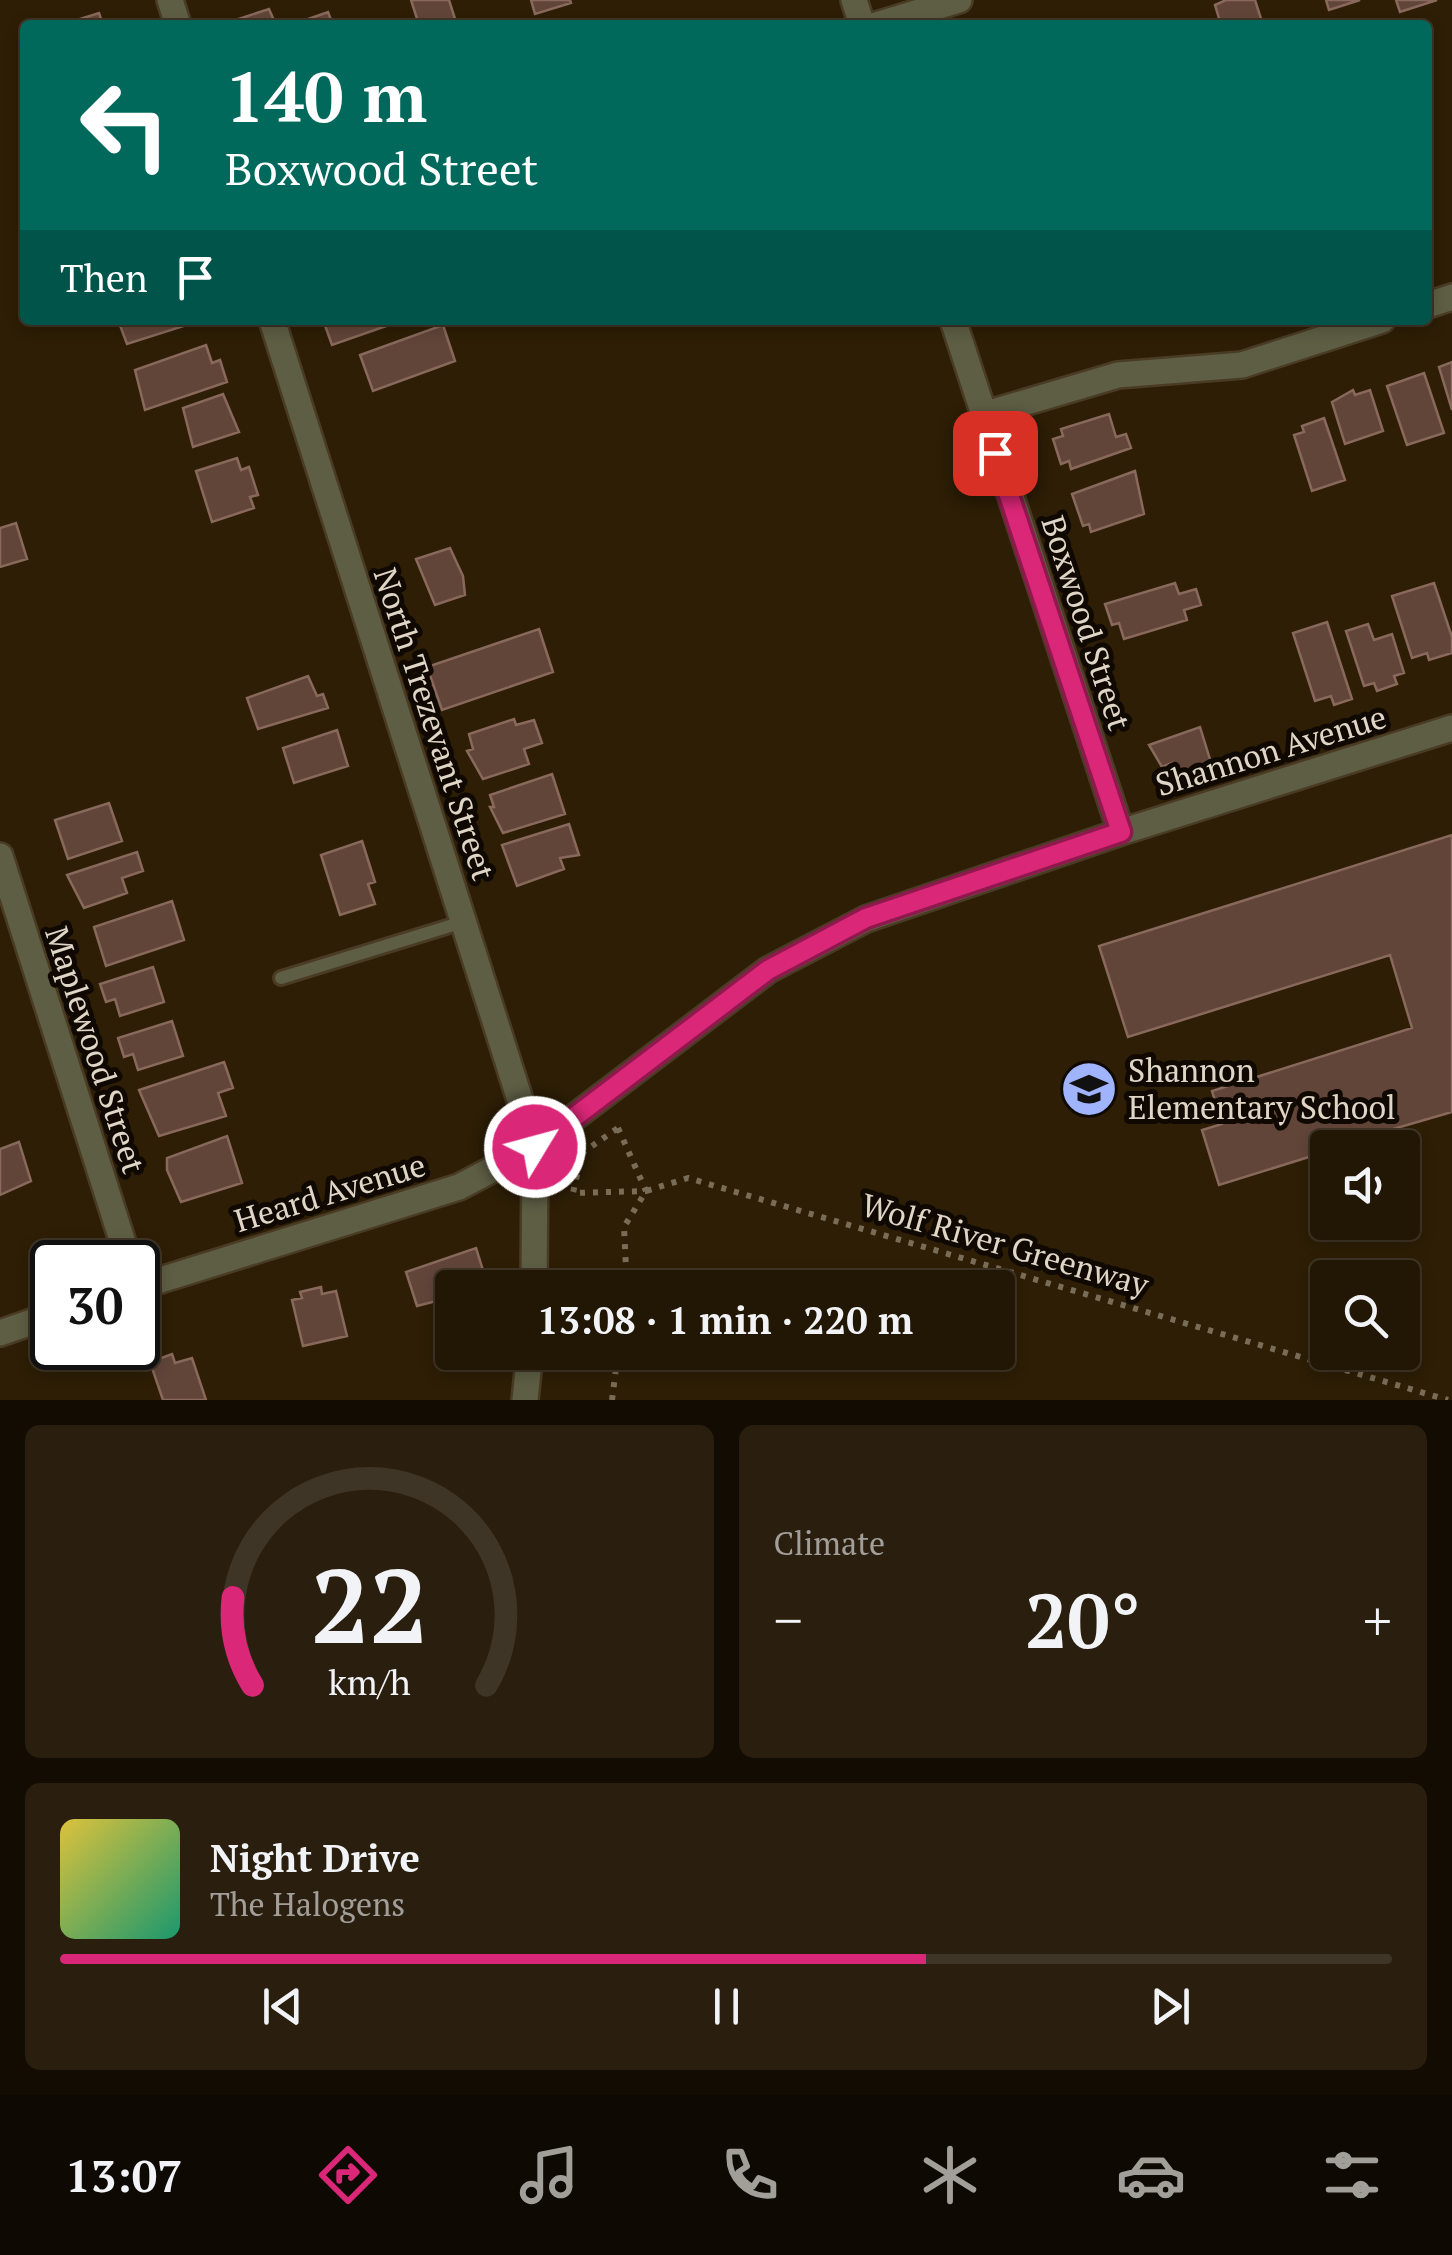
<!DOCTYPE html>
<meta charset="utf-8">
<style>
:root{--surface:#221604;--page:#2a1f0e;--text:#f1f3f6;--muted:#a29f9a;--line:#3f3526;--accent:#db2777}
body{margin:0;font-family:"PT Serif",serif;background:var(--page);color:var(--text);height:100vh;display:flex;flex-direction:column;font-size:38px;white-space:nowrap}
*{box-sizing:border-box;margin:0}
p{font-size:32px;color:var(--muted)}
.icon{flex:none;width:55px;height:55px;fill:none;stroke:currentColor;stroke-width:2;stroke-linecap:round;stroke-linejoin:round}
.map{position:relative;height:1400px;overflow:hidden}
.sheet{display:flex;flex-direction:column;gap:25px;padding:25px;background:#130c02;flex:1}
.sheet>*{flex:none}
.hud{position:absolute;left:20px;top:20px;width:1412px;height:305px;border-radius:10px;box-shadow:0 5px 15px #0003,0 0 0 2px var(--line);background:#00695c;color:#fff;overflow:hidden}
.tools{position:absolute;left:1310px;top:1130px;display:grid;gap:20px}
.tools a{display:grid;place-items:center;width:110px;height:110px;border-radius:10px;background:var(--surface);box-shadow:0 5px 15px #0003,0 0 0 2px var(--line);font-size:50px}
.speed{position:absolute;left:30px;top:1240px;display:flex;gap:20px;font-size:50px;font-weight:700;text-align:center}
.speed>*{display:grid;place-content:center;width:130px;height:130px;border-radius:50%;background:var(--surface);box-shadow:0 5px 15px #0003,0 0 0 2px var(--line);line-height:1}
.speed .limit{border:5px solid #111;border-radius:15px;background:#fff;color:#111}
.pin{position:absolute;display:grid;place-items:center;width:85px;height:85px;color:#fff;margin:-42px;border-radius:20px;box-shadow:0 5px 15px #0006}
.me{position:absolute;width:110px;margin:-55px;rotate:53deg;stroke-linejoin:round;filter:drop-shadow(0 0 8px #0008)}
.turn{display:flex;align-items:center;gap:35px;height:210px;padding:0 40px;font-size:45px}
.turn .icon{width:130px;height:130px;stroke-width:2.5}
.turn b{display:block;font-size:70px;line-height:85px}
.then{display:flex;align-items:center;height:95px;padding:0 40px;background:#0003;gap:20px;font-size:38px}
.big{font-size:75px;font-weight:800;line-height:1.1}
.sheet .tile{flex:1;display:flex;flex-direction:column;justify-content:center;gap:15px;min-width:0;padding:0 35px;border-radius:15px;background:var(--page)}
.sheet .dial{align-items:center;gap:0}
.dial svg{height:260px;overflow:visible;fill:none;stroke:var(--line);stroke-width:7;stroke-linecap:round;text-anchor:middle}
.dial text{fill:var(--text);stroke:none}
.song{display:flex;align-items:center;gap:30px}
.cover{width:120px;height:120px;border-radius:15px;background:linear-gradient(135deg,hsl(50 70% 55%),hsl(160 70% 35%))}
.played{height:10px;border-radius:5px;background:linear-gradient(90deg,var(--accent) 65%,var(--line) 65%)}
.keys{display:flex;justify-content:space-around;direction:ltr}
.heat{display:flex;justify-content:space-between;align-items:center;font-size:55px;direction:ltr}
.sheet .tiles{flex:1;display:grid;gap:25px;grid-template-columns:1fr 1fr}
.tile:last-child{grid-column:span 2}
.trip{position:absolute;left:435px;top:1270px;width:580px;height:100px;border-radius:10px;background:var(--surface);box-shadow:0 5px 15px #0003,0 0 0 2px var(--line);font-weight:800;line-height:100px;text-align:center}
.tabs{display:flex;height:160px;justify-content:space-around;align-items:center;background:#0e0902;color:var(--muted)}
.tabs .icon{width:70px;height:70px}
.tabs .selected{color:var(--accent)}
.tabs b{font-size:45px;color:var(--text)}
.map>svg:first-child{display:block}
</style>
<div class="map">
<svg width="1452" height="1400" viewBox="0 0 1452 1400">
<rect width="100%" height="100%" fill="#2d1e05"/>
<path fill="#624539" stroke="#89695c" stroke-width="2.5" d="M411 0H449L457 25H419Z
M531 0H570L571 3 535 14Z
M1255 0 1263 25H1221L1215 5 1226 0Z
M1326 0H1360L1329 10Z
M1396 0H1437L1400 12Z
M269 9 276 25H233L232 21Z
M328 12 333 25H294V24Z
M99 13 103 25H57L64 24Z
M118 320H186L187 325 127 344Z
M323 320H390L392 324 332 345Z
M443 325 455 361 373 391 360 355Z
M206 345 212 363 220 360 227 382 145 410 135 370Z
M1452 362V410L1439 367Z
M1424 373 1444 433 1407 445 1387 386Z
M1353 390 1355 395 1370 390 1383 431 1345 444 1332 402Z
M223 394 239 432 193 447 183 408Z
M1109 414 1116 437 1126 434 1131 448 1071 469 1069 461 1061 464 1053 439 1063 436 1061 429Z
M1324 418 1345 480 1312 491 1294 435 1304 432 1302 426Z
M237 458 241 470 249 467 258 495 250 497 254 508 212 522 196 471Z
M1135 471 1144 514 1091 532 1089 524 1083 526 1072 494Z
M16 523 27 559 0 567V528Z
M450 548 463 576 465 595 435 605 416 559Z
M1175 583 1179 594 1196 589 1201 605 1184 610 1187 620 1124 639 1119 623 1112 625 1105 604Z
M1434 583 1452 637V653L1429 660 1427 653 1412 658 1392 596Z
M1327 622 1352 699 1334 705 1331 696 1315 701 1293 633Z
M1368 624 1374 640 1392 634 1404 673 1394 676 1397 684 1377 691 1374 683 1364 686 1346 631Z
M539 629 553 672 442 710 427 667Z
M308 676 317 696 323 694 328 708 258 729 247 698Z
M514 719 516 725 534 720 542 743 524 749 529 764 483 779 467 751 473 749 469 734Z
M1200 727 1213 769 1178 782 1172 763 1162 767 1149 745Z
M337 730 348 766 294 783 283 748Z
M552 774 565 814 503 833 490 807H494L490 795Z
M109 803 122 841 68 859 55 820Z
M569 824 579 855 560 858 564 869 517 886 502 845Z
M1452 835V1112L1328 1148V1151L1219 1185 1202 1130 1222 1124 1212 1091 1412 1028 1390 955 1128 1037 1099 946Z
M362 841 375 882 368 884 375 904 340 915 321 855Z
M137 852 143 871 122 878 127 893 84 908 67 875Z
M172 901 184 940 106 966 94 927Z
M153 967 164 1002 120 1016 115 999 106 1002 100 984Z
M172 1021 183 1056 138 1070 133 1054 124 1057 118 1038Z
M224 1062 233 1088 218 1093 226 1116 159 1136 139 1090Z
M227 1136 242 1183 181 1202 167 1170V1158Z
M19 1142 31 1181 0 1195V1149Z
M476 1248 488 1286 452 1288V1297L417 1306 406 1272Z
M321 1287 322 1294 336 1291 347 1336 303 1346 292 1300 302 1298 300 1292Z
M172 1354 175 1363 192 1358 206 1400H163L150 1362Z"/>
<g fill="none" stroke-linecap="round" stroke-linejoin="round">
<g stroke="#4a3b24" stroke-width="18">
<path id="service" d="M281 978 463 922"/>
</g>
<g stroke="#4a3b24" stroke-width="30">
<path id="minor" d="M170 0 178 25
M854 0 862 25
M876 25 959 0
M1428 305 1452 297
M272 320 535 1147 534 1288
M953 320 1121 832
M983 415 1118 375 1242 365 1382 320
M0 856 129 1262
M138 1287 459 1187 535 1147 768 970 866 919 1121 832 1452 728
M0 1333 52 1315
M525 1400 530 1352"/>
</g>
<path stroke="#7a6d58" stroke-width="6" stroke-dasharray="5 8" stroke-linecap="butt" d="M618 1128 646 1191 573 1193 582 1153Z
M627 1288 624 1227 646 1191 688 1178 1448 1400
M612 1400 618 1352"/>
<use href="#service" stroke="#5d5e44" stroke-width="12"/>
<use href="#minor" stroke="#5d5e44" stroke-width="25"/>
</g>
<g fill="none" stroke-linecap="round" stroke-linejoin="round">
<g stroke="#8e194d" stroke-width="25">
<path id="route" d="M535 1147 768 970 866 918 1121 832 995 453"/>
</g>
<use href="#route" stroke="#db2777" stroke-width="18"/>
</g>
<defs>
<g id="school-disc" transform="scale(2.875)"><circle r="9.5" fill="#a0b3fd" stroke="#100902"/><path d="M0-5L7-2L0 1L-7-2ZM-4 1L0 2.5L4 1V4Q0 6-4 4Z" fill="#111"/></g>
</defs>
<g fill-rule="evenodd">
<use href="#school-disc" x="1089" y="1089"/>
</g>
<g text-anchor="middle" stroke-width="10" stroke-linejoin="round" paint-order="stroke">
<g font-size="32" fill="#e0d6c7" stroke="#100902">
<text transform="translate(1086 623) rotate(72)" y="11">Boxwood Street</text>
<text transform="translate(434 724) rotate(72)" y="11">North Trezevant Street</text>
<text transform="translate(1271 751) rotate(-17)" y="11">Shannon Avenue</text>
<text transform="translate(95 1050) rotate(72)" y="11">Maplewood Street</text>
<text transform="translate(330 1193) rotate(-17)" y="11">Heard Avenue</text>
<text transform="translate(1005 1245) rotate(16)" y="11">Wolf River Greenway</text>
</g>
<g font-size="32" fill="#e0d6c7" stroke="#100902" text-anchor="start">
<text x="1128" y="1082">Shannon<tspan x="1128" dy="37">Elementary School</tspan></text>
</g>
</g>
</svg>
<div class="tools">
<a><svg class="icon" aria-label="sound" viewBox="0 0 24 24"><path d="M4 9h4l5-4v14l-5-4H4zM17 9q2 3 0 6"/></svg></a>
<a><svg class="icon" aria-label="search" viewBox="0 0 24 24"><circle cx="10" cy="10" r="6"/><path d="M15 15l6 6"/></svg></a>
</div>
<div class="speed"><div class="limit">30</div></div>
<div class="pin" style="left:995px;top:453px;background:#d93025"><svg class="icon" aria-label="arrive" viewBox="0 0 24 24"><path d="M6 21V4h12l-3 4 3 4H6"/></svg></div>
<svg class="me" style="left:535px;top:1147px" viewBox="-20 -20 40 40"><circle r="17" fill="#db2777" stroke="#fff" stroke-width="3"/><path d="M0-11L8 9 0 5-8 9z" fill="#fff"/></svg>
<div class="trip">13:08 · 1 min · 220 m</div>
<div class="hud">
<div class="turn"><svg class="icon" aria-label="left" viewBox="0 0 24 24"><path d="M17 20v-9H6M10 6l-5 5 5 5"/></svg><div><b>140 m</b>Boxwood Street</div></div>
<div class="then">Then<svg class="icon" aria-label="arrive" viewBox="0 0 24 24"><path d="M6 21V4h12l-3 4 3 4H6"/></svg></div>
</div>
</div>
<section class="sheet">
<div class="tiles">
<div class="tile dial"><svg viewBox="0 0 100 80">
<path d="M14 69A42 42 0 1 1 86 69"/>
<path d="M14 69A42 42 0 0 1 8 42" stroke="#db2777"/>
<text x="50" y="56" font-size="32" font-weight="700">22</text>
<text x="50" y="72" font-size="11">km/h</text>
</svg></div>
<div class="tile"><p>Climate</p>
<div class="heat"><a>−</a><b class="big">20°</b><a>+</a></div>
</div>
<div class="tile">
<div class="song"><i class="cover"></i><div><b>Night Drive</b><p>The Halogens</p></div></div>
<div class="played"></div>
<div class="keys"><svg class="icon" aria-label="previous" viewBox="0 0 24 24"><path d="M18 5L8 12l10 7zM5 5v14"/></svg><svg class="icon" aria-label="pause" viewBox="0 0 24 24"><path d="M8 5v14M16 5v14"/></svg><svg class="icon" aria-label="next" viewBox="0 0 24 24"><path d="M6 5l10 7-10 7zM19 5v14"/></svg></div>
</div>
</div>
</section>
<nav class="tabs">
<b>13:07</b>
<svg class="icon selected" aria-label="directions" viewBox="0 0 24 24"><path d="M12 3l9 9-9 9-9-9zM9 14v-3h6M13 9l2 2-2 2"/></svg>
<svg class="icon" aria-label="music" viewBox="0 0 24 24"><path d="M9 18V5l10-2v13"/><circle cx="6" cy="18" r="3"/><circle cx="16" cy="16" r="3"/></svg>
<svg class="icon" aria-label="phone" viewBox="0 0 24 24"><path d="M5 4h4l2 5-3 2q2 4 5 5l2-3 5 2v4C11 20 4 13 5 4z"/></svg>
<svg class="icon" aria-label="climate" viewBox="0 0 24 24"><path d="M12 3v18M4 7l16 10M4 17L20 7"/></svg>
<svg class="icon" aria-label="car" viewBox="0 0 24 24"><path d="M5 17H2v-5l4-1 3-4h7l3 4 3 1v5h-3M9 17h6M6 11h13"/><circle cx="7" cy="17" r="2"/><circle cx="17" cy="17" r="2"/></svg>
<svg class="icon" aria-label="filters" viewBox="0 0 24 24"><path d="M4 7h16M4 17h16"/><circle cx="9" cy="7" r="2"/><circle cx="15" cy="17" r="2"/></svg>
</nav>
